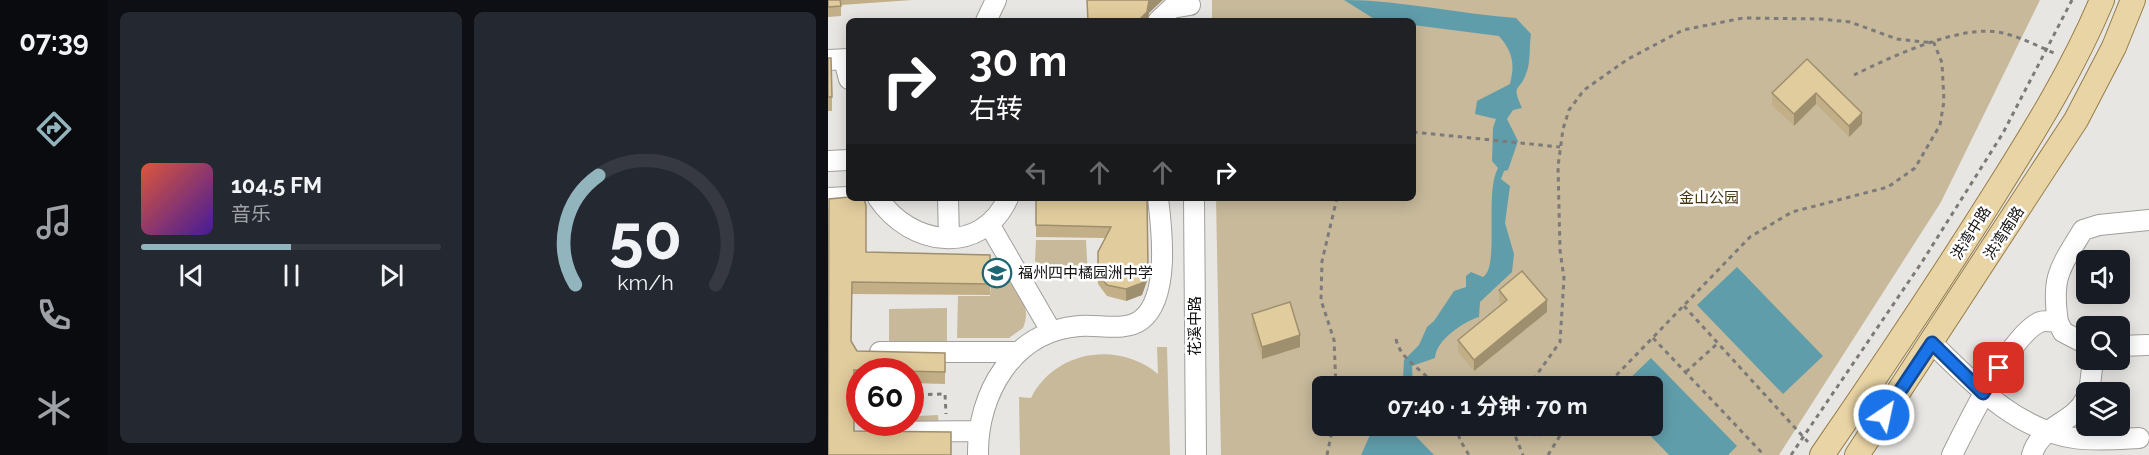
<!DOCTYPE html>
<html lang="zh">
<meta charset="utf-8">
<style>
:root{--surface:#171b24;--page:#242831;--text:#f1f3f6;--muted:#9ea1a6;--line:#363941;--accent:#92b4bc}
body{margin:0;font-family:Raleway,"Noto Sans SC",sans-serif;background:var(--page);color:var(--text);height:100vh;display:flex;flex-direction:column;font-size:22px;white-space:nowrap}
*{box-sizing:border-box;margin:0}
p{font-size:20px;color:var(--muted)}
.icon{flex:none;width:33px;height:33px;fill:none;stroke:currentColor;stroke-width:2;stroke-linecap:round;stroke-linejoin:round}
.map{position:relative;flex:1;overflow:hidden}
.side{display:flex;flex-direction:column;gap:12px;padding:12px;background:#0d0f14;width:720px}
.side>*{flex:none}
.banner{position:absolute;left:18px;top:18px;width:570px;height:183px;border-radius:9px;box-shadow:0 3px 15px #0003;background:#202124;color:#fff;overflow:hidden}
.fabs{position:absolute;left:1248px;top:250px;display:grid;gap:12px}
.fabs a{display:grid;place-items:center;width:54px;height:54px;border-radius:9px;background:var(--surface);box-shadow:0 3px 15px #0003;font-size:30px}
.speed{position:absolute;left:18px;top:358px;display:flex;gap:12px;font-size:30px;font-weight:700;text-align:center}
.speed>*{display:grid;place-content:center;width:78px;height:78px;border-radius:50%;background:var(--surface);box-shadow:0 3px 15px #0003;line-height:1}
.speed .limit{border:9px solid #d22;background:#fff;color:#111}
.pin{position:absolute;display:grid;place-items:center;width:51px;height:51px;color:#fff;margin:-26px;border-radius:12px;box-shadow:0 3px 9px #0006}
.me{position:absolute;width:66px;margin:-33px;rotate:34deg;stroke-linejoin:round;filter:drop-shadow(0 0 4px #0008)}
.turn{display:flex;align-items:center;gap:21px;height:126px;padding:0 24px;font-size:27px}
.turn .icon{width:78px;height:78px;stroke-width:2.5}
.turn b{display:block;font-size:42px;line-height:51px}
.lanes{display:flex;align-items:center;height:57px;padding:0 24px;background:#0003;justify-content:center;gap:30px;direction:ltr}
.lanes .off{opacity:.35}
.side .card{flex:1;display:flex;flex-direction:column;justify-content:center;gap:9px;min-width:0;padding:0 21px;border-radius:9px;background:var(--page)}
.side .dial{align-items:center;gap:0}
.dial svg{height:156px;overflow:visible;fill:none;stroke:var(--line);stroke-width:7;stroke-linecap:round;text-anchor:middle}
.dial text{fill:var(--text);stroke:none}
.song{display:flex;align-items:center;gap:18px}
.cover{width:72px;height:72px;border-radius:9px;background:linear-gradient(135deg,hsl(10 70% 55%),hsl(260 70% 35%))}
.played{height:6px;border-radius:3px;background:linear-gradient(90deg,var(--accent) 50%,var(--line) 50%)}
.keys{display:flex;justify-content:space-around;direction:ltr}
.side .tiles{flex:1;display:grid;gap:12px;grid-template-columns:repeat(2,1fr)}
.trip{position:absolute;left:484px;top:376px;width:351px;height:60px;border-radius:9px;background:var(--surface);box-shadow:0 3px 15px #0003;font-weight:700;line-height:60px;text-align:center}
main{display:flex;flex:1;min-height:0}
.tab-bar{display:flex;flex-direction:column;width:108px;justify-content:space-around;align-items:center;background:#090b0e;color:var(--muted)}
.tab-bar .icon{width:42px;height:42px}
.tab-bar .selected{color:var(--accent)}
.tab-bar b{font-size:27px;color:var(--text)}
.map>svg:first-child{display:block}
</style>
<main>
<nav class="tab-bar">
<b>07:39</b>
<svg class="icon selected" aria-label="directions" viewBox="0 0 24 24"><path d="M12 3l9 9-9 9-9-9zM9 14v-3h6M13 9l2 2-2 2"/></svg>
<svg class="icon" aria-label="music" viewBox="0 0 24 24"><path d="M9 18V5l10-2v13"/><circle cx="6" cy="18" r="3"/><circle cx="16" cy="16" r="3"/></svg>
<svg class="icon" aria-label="phone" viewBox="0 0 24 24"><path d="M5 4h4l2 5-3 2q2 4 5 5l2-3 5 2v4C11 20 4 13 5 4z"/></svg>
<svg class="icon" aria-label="climate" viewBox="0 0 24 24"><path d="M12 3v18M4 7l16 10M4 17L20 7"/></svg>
</nav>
<section class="side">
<div class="tiles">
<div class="card">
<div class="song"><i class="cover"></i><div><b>104.5 FM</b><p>音乐</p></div></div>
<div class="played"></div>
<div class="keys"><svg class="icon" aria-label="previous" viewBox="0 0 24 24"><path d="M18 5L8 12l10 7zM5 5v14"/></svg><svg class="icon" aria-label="pause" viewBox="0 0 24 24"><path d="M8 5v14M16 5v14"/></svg><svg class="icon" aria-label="next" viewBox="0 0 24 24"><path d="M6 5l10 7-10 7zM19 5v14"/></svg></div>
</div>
<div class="card dial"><svg viewBox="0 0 100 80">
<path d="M14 69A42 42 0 1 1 86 69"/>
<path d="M14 69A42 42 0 0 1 26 13" stroke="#92b4bc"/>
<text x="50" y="56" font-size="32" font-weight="700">50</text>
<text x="50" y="72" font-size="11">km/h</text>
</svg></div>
</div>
</section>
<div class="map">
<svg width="1321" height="455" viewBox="0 0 1321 455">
<rect width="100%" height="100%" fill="#e8e6e3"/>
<path fill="#c7b99a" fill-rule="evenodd" d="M384 0H1212L1113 202 951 455H393L388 198H585V21H384ZM495 387H825V426H495Z
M208 240H258L260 278 222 277 207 261Z
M181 279C191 296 204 307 195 328L181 338H129L130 296H162L163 280Z
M119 308V342H61V309Z
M329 347H339L342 455H192L191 397 203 398C226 351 290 340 330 374Z
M83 401H89L90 416 110 415 111 428 82 423Z"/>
<path fill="#609daa" d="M516 0C573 0 630 14 688 18L703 34C701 46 703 63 698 74 691 93 683 83 694 108L685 110 679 119 690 141 680 170 676 171 673 179 682 186 677 223 686 254 684 272 652 302 651 317C635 322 608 340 607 358L584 366 585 387H565L575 379 576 360 591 345 599 327 606 321 626 291 638 287V276L643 272 655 277C672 267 656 193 670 168L664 161 665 128 668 119 647 114 649 101 682 84C687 64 685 52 671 36L585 25V21L548 20Z
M909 267 995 356 955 394 869 305Z
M823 358 909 446 900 455H841L813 426H825V387H793Z
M546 426H578L606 455H533Z"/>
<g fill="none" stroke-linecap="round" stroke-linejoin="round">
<g stroke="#a09f9b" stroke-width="22">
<path id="minor" d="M158 21 168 0
M330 21 344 8 362 5
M0 60 21 59
M16 60 21 79
M0 161 21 160
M0 198 21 197
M50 198C82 246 153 257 180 198
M120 198 121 238
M366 198 368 455
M161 224 223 331
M1230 322 1235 332 1258 344
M1104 343C1145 383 1187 429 1246 438 1267 441 1290 439 1311 438
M1292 346 1319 345
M52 352H190
M1261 393 1265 360
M62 432 149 431
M150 455C149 394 185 331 251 326 270 324 297 332 313 320 342 298 334 230 330 198
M1124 455C1139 425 1182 335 1212 322 1217 320 1225 322 1230 322 1223 276 1232 268 1255 230L1271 225 1321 220
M1204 455C1212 425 1247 423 1258 398"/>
</g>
<g stroke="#957e4a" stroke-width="26">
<path id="major" d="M994 455C1054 368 1112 281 1168 192 1207 130 1246 67 1274 0
M1029 455 1248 120 1286 47 1305 0"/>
</g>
<path stroke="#7c7b79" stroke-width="3" stroke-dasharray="4.5 4.5" stroke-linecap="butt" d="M1026 75C1063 57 1134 23 1175 33 1192 37 1210 46 1226 53
M585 132 732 147
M856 306 980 442
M825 338 936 455
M568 339C572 360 596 370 608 387
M858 372 890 343
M508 387 506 340 493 300 494 261 509 198
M700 387 732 342 736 278 732 250 730 166 735 129 741 110 756 90 800 59 855 30 915 18 993 19 1022 22 1069 39 1106 43 1114 63 1116 101 1112 125 1087 168 1060 187 964 212 922 237 777 387
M82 395 117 394 118 414
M628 426 632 440 641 455
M686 428C703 438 719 436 736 428
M686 428V433L695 455
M499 455 505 426
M720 455 738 426
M963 455 1094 262 1175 133 1244 0"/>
<use href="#minor" stroke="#fff" stroke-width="20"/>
<use href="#major" stroke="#e9d4a5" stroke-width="24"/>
</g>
<path fill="#c2af87" d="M0 0H84L13 5V16L0 17Z
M0 58 4 97V111H0Z
M979 59 1034 124 1021 137 988 104 966 126 944 105V93Z
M208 198H319L320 278 314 295 298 301 279 296 270 284V252L277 238 208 237Z
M0 231 38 252 162 255V295L24 294 23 341 29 351 117 353V384L82 383V372H32V381H26V431L0 455Z
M671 290 719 312 646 371 630 352V340L673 305 671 301Z
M424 314 472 347 434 359 424 326Z"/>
<path fill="#9e8f6e" d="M321 0H335L321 13 320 21H310Z
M988 93V104L966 126V114Z
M1034 113V124L1021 137V126Z
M320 267V278L314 295 298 301V289Z
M719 300V312L646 371V360Z
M472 335V347L434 359V347Z"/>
<path fill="#e1cc9d" stroke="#9e8f6e" stroke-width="1.5" d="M0 0H12L13 6 0 7Z
M259 0H321L319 12 310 21H260Z
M0 58H3L4 97H0Z
M979 59 1034 113 1021 126 988 93 966 114 944 93Z
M21 197 36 198 38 206V252L162 255V284L24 282 23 341 29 351 117 353V372L26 370V431L123 432V455H0L1 199Z
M208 198H319L320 267 314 283 298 289 279 285 270 273V252L283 227 208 225Z
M694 271 719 300 646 360 630 340 679 300 671 290Z
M462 302 472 335 434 347 424 314Z"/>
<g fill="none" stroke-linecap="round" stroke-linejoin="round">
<g stroke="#114b97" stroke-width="15">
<path id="route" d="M1056 415 1104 343 1155 393 1171 368"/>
</g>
<use href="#route" stroke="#1a73e8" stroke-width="10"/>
</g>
<defs>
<g id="school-ring" transform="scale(1.5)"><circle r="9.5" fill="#fff" stroke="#1e6674" stroke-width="1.5"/><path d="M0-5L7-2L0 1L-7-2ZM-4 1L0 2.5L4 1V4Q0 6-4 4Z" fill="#1e6674"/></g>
</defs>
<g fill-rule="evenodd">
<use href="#school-ring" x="169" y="273"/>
</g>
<g text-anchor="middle" stroke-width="5" stroke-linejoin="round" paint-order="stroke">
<g font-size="15" fill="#43330e" stroke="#fff">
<text x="881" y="203">金山公园</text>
</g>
<g font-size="15" fill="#121110" stroke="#fff">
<text transform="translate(1143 233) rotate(-58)" y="5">洪湾中路</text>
<text transform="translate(1176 233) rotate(-57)" y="5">洪湾南路</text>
<text transform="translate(367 326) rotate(-90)" y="5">花溪中路</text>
</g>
<g font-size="15" fill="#121110" stroke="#fff" text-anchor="start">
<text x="190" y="278">福州四中橘园洲中学</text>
</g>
</g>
</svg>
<div class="fabs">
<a><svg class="icon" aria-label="sound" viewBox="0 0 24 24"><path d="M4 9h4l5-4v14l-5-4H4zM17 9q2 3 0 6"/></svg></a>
<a><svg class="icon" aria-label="search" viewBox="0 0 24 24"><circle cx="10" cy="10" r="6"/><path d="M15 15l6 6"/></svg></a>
<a><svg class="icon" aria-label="layers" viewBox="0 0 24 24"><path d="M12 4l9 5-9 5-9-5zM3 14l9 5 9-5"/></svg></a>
</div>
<div class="speed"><div class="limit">60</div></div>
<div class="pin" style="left:1171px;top:368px;background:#d93025"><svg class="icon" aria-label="arrive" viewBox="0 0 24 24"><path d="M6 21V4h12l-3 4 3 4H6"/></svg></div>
<svg class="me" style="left:1056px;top:415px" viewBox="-20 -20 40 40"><circle r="17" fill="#1a73e8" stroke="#fff" stroke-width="3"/><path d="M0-11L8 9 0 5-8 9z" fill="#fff"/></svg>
<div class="trip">07:40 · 1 分钟 · 70 m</div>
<div class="banner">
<div class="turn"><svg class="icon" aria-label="right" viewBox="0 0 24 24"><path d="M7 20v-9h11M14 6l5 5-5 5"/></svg><div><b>30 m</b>右转</div></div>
<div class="lanes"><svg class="icon off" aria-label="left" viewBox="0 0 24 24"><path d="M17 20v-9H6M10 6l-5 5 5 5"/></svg><svg class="icon off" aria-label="ahead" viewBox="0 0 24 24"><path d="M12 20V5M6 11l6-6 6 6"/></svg><svg class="icon off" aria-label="ahead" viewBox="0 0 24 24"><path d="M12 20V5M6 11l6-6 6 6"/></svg><svg class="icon" aria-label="right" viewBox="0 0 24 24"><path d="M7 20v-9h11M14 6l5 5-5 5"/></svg></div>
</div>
</div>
</main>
